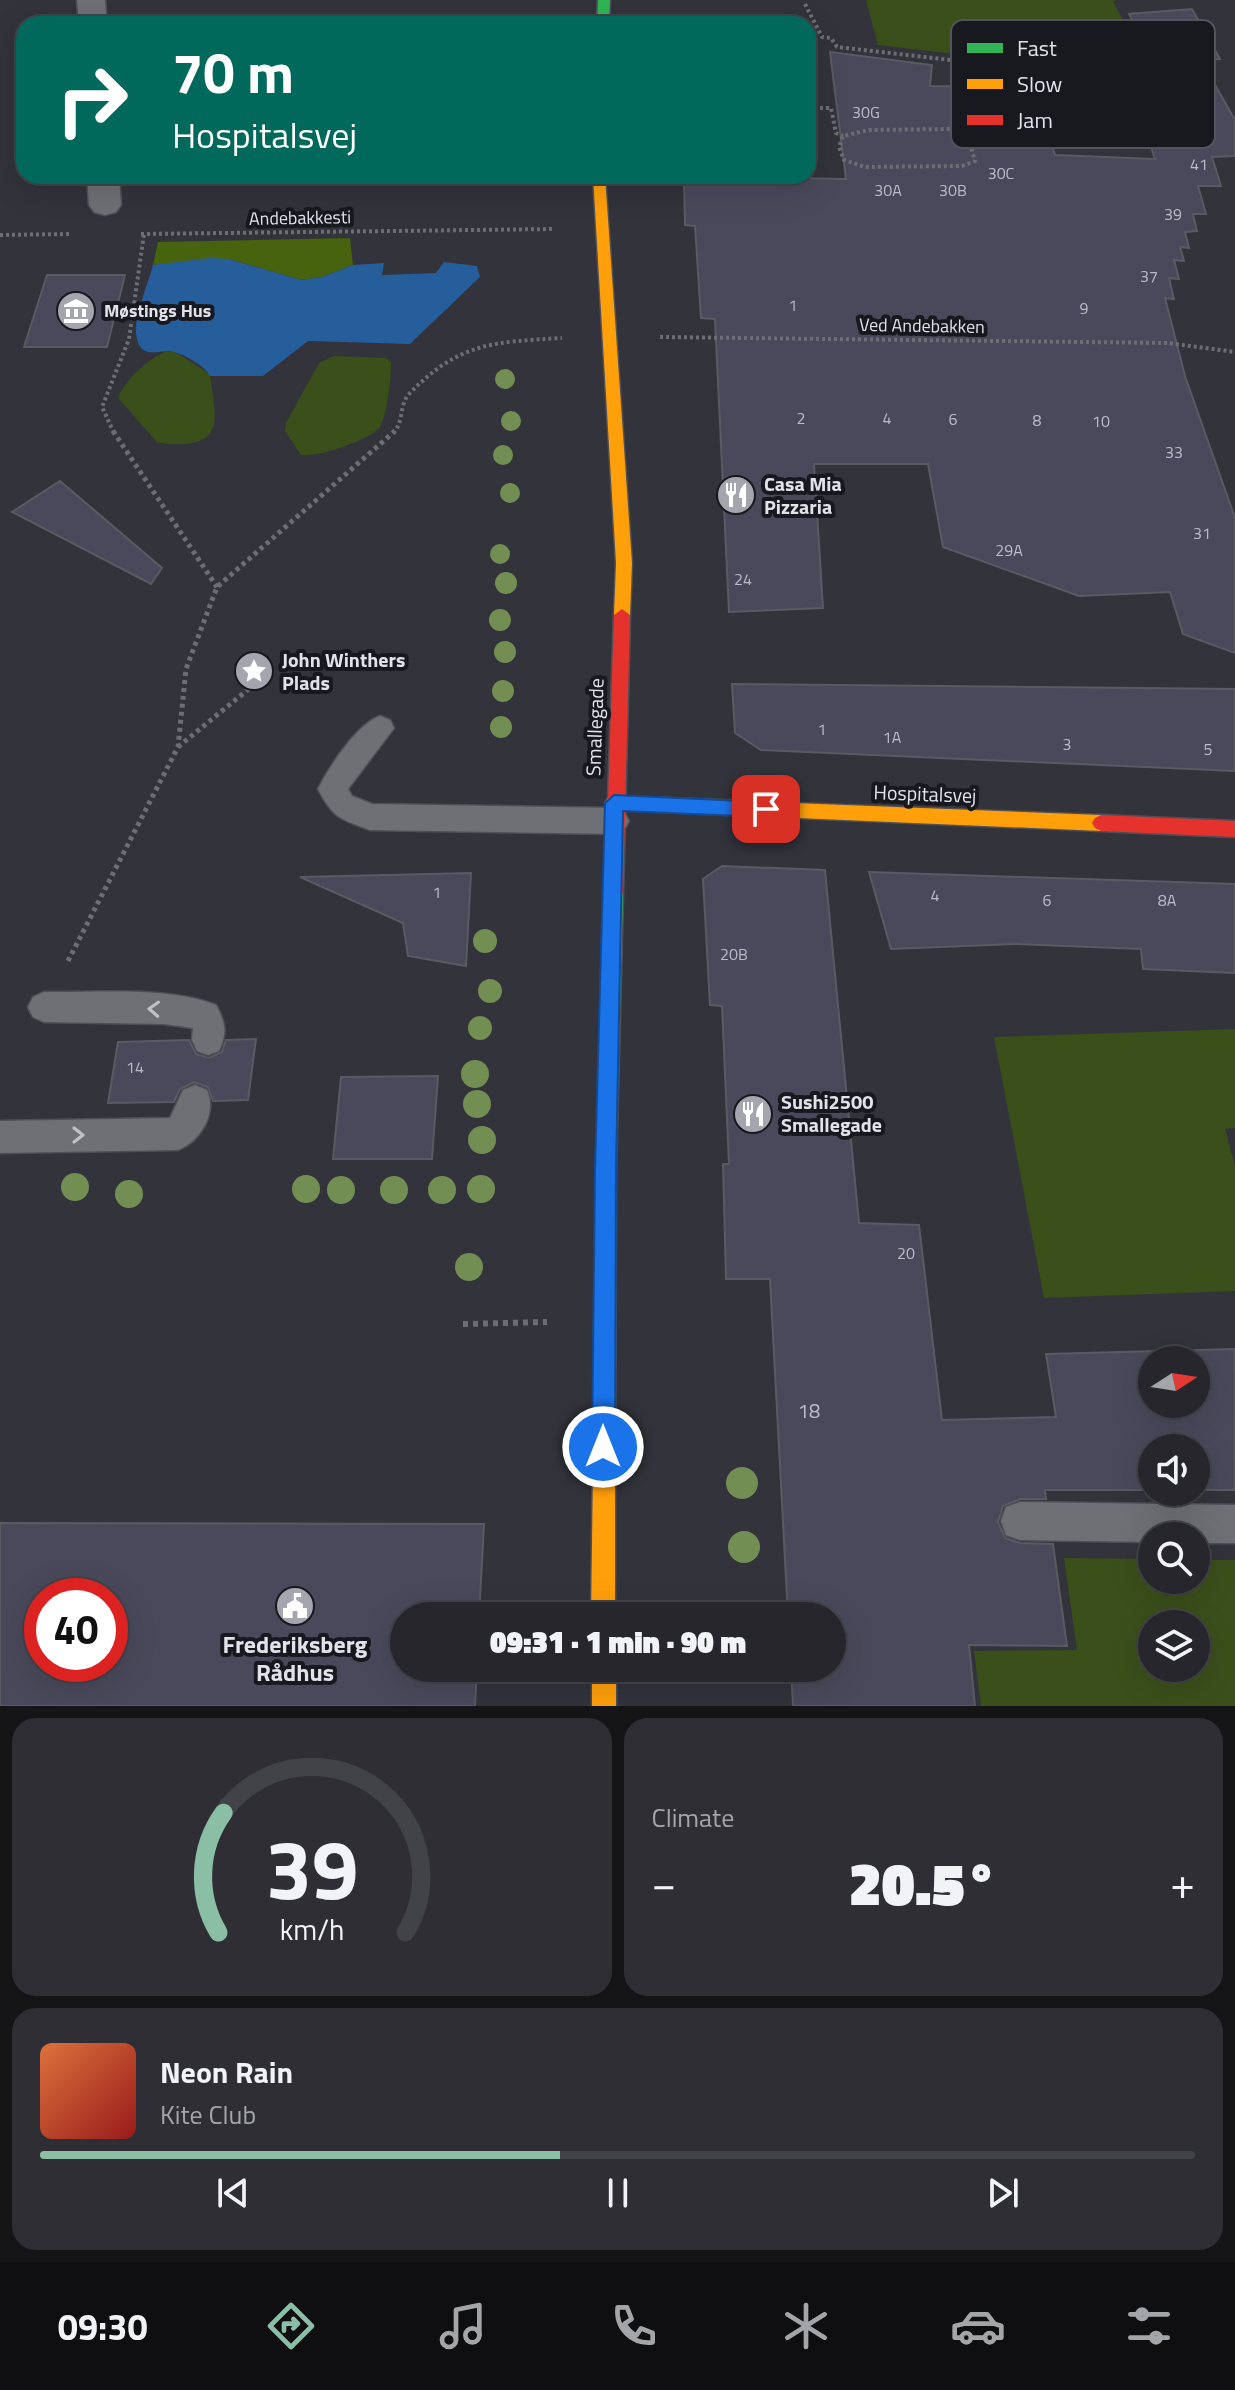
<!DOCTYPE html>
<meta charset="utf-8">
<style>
:root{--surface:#26262c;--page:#2e2e34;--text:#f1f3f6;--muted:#a4a5a9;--line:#424348;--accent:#8abfa5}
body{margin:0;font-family:"Titillium Web",sans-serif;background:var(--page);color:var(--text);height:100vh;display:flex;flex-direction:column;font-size:30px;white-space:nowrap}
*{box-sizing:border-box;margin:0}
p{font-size:26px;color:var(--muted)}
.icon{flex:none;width:44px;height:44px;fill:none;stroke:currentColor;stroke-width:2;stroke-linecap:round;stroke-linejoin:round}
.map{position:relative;height:1706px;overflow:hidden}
.side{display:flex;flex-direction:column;gap:12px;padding:12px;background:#151518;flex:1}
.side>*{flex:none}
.banner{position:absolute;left:16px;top:16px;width:800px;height:168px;border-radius:24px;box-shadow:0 8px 32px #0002,0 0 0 2px var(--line);background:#00695c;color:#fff;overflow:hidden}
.needle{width:52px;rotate:78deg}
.controls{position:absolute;left:1138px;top:1346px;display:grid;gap:16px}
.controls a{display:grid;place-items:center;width:72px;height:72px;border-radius:50%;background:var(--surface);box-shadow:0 8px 32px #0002,0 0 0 2px var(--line);font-size:40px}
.speed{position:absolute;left:24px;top:1578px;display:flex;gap:16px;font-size:40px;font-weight:700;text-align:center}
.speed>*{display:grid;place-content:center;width:104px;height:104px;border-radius:50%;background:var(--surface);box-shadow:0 8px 32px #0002,0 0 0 2px var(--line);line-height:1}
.speed .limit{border:12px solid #d22;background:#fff;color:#111}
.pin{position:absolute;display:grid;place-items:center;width:68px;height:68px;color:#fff;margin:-34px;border-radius:16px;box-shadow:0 4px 12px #0006}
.me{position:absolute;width:88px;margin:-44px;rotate:0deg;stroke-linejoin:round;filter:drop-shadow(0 0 6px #0008)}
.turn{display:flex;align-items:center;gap:28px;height:168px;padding:0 24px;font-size:36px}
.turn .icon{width:104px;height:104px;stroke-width:2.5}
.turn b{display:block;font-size:56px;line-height:68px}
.big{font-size:60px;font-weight:800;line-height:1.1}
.side .widget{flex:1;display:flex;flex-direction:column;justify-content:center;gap:12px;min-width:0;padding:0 28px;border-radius:24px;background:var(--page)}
.side .dial{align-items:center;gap:0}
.dial svg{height:208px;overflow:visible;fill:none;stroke:var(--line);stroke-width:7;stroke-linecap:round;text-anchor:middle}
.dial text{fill:var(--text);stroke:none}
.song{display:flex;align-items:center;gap:24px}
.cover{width:96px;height:96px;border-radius:12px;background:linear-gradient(135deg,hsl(20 70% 55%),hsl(0 70% 35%))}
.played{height:8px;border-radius:4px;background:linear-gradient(90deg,var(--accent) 45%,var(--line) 45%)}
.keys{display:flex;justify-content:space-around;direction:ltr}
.heat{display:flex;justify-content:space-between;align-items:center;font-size:44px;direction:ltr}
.side .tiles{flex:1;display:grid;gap:12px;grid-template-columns:1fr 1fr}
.widget:last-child{grid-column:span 2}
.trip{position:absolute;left:390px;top:1602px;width:456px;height:80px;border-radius:40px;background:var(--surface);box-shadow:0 8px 32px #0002,0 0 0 2px var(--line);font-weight:800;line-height:80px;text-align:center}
.menu{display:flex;height:128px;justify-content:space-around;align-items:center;background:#0f0f12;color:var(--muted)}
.menu .icon{width:56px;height:56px}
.menu .on{color:var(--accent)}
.menu b{font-size:36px;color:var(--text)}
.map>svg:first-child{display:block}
</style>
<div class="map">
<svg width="1235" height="1706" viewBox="0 0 1235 1706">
<rect width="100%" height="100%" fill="#32333b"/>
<path fill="#3b4f1b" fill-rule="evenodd" d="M866 0H1118L1113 1 1145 63 1127 66 1160 129 1125 134 1092 91 1066 71 1039 64 878 45Z
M165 352H175L210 374C213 406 228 442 183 444 174 444 166 445 157 442L118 398C124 381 149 358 165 352Z
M334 356 385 358 391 362C391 380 388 409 381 425 375 439 316 458 301 455L285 431 286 423 319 363Z
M1235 1029V1128L1225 1129 1235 1166V1291L1044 1298 994 1037Z
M1064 1558 1152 1559V1580H1196V1560H1235V1706H981L974 1651 1077 1650ZM1196 1624V1668H1152V1624Z"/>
<path fill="#47630e" d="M350 238 353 265 322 277 301 280 229 259 153 265 158 242Z"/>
<path fill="#265e9b" d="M210 258 229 259 301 280 322 277 353 265 384 263 382 275 436 273 444 262 477 266 480 277 410 344 308 341 263 376H210C205 366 185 355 174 352 160 348 139 363 136 333 135 313 148 285 153 265Z"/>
<path fill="#49495b" stroke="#5a5b62" stroke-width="2" fill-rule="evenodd" d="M1192 9 1220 59 1157 66 1129 14Z
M830 52 932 65 930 86 1027 87 1034 113H1043L1055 155 1155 159 1150 144 1173 141 1144 83 1210 76 1235 120V156L1212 157 1221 186H1198L1206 214H1193L1197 231 1185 232 1189 248 1180 247 1184 261 1174 260 1179 279 1169 278 1174 299 1165 298 1185 376 1235 518V653L1183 634 1170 592 1079 596 943 547 928 464H814L823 608 729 612 715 319 701 318 695 226 685 225 684 176 846 179Z
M47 275H125L107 347H24Z
M60 481 162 568 151 584 12 512Z
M732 684 1235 689V771L761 750 735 733Z
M722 866 825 870 859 1223 919 1225 942 1420 1056 1417 1046 1354 1235 1349V1490H1196V1448H1152V1490H1045L1046 1499H1020L1003 1506 998 1522 1005 1538 1020 1543 1053 1544 1067 1646 969 1645 975 1706H793L791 1668H832V1616H788L770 1279H726L723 1164H729L722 1006 710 1005 703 879ZM1152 1360H1196V1404H1152Z
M869 872 1235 884V973L1143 969 1141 949 1015 944 891 949Z
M471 873 466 966 408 956 403 923 300 877Z
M256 1039 248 1100 213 1101 208 1087 194 1082 180 1089 174 1102 108 1103 118 1042 189 1040 196 1054 209 1058 222 1052 226 1040Z
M438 1076 432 1159H333L341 1077Z
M0 1523 484 1524 479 1616H404V1668H477L475 1706H0ZM42 1596H110V1664H42Z"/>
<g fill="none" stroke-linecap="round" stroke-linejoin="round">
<g stroke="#4f4f56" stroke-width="3">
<path id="lane" d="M380 716 390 720 394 728 348 789 352 796 372 804 614 808 624 812 629 821 624 830 614 834 370 830C340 819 333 818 318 789 329 767 357 724 380 716Z
M44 992C97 993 167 986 216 1005 225 1022 228 1032 219 1051L208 1055 197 1051 192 1040 193 1028 164 1024 44 1022 33 1017 28 1007 33 997Z
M195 1085 207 1090C217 1113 201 1141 178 1150L0 1153V1121L170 1118 183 1090Z
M1020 1502 1235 1505V1543H1196V1536H1152V1542L1020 1540 1006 1535 1001 1521 1006 1507Z"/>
</g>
<g stroke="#4f4f56" stroke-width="3">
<path id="street" d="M77 0H105L107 24H79Z
M87 176H119L121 205 116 212 105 215 94 212 89 205Z"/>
</g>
<g stroke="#4f4f56" stroke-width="3">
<path id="fast" d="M598 0H610L609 24H597Z
M614 885 620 887 623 893 616 1169 615 1471 612 1479 604 1482 596 1479 593 1471 596 1169 605 893 608 887Z"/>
</g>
<g stroke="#4f4f56" stroke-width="3">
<path id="slow" d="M593 176H605L632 563 630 615 622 621 614 615 616 563Z
M614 796 1101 815 1107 818 1110 823 1107 828 1101 831 614 810 608 808 605 803 608 798Z
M604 1460 612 1463 615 1471V1616H591L593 1471 596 1463Z
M592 1668H616V1706H592Z"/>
</g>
<g stroke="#4f4f56" stroke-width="3">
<path id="jam" d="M622 609 630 615 623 893 620 899 614 901 608 899 605 893 614 615Z
M1101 815 1235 821V837L1101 831 1095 828 1092 823 1095 818Z"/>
</g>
<path stroke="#6d6e73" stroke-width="4" stroke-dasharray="3 3" stroke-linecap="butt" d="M805 4 822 37 831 38 837 47 1056 72 1072 82 1108 129
M808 108H831L836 133 843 136
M952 129 968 137 975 161 962 166 865 167 844 160 839 147 843 136 869 130Z
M141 234 555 229
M0 235 71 234
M660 337 1168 343 1235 352
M114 433 102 407 129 339 144 234
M393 433C404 423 399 405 409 394 459 342 494 342 562 338"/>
<path stroke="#6d6e73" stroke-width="5" stroke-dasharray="4 4" stroke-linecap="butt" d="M113 431 217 587
M178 747 256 683
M68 961 178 747 186 669 217 587 395 431"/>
<path stroke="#6d6e73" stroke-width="6" stroke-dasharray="5 5" stroke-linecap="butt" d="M463 1324 547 1322"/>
<use href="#lane" fill="#6f6f76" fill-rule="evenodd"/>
<use href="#street" fill="#6f6f76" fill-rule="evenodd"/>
<use href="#fast" fill="#30b455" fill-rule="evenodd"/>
<use href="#slow" fill="#ff9f0a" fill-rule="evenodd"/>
<use href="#jam" fill="#e5322d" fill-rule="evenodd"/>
</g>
<g fill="#738e52">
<circle cx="505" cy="379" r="10"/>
<circle cx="511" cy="421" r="10"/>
<circle cx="503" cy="455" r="10"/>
<circle cx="510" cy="493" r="10"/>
<circle cx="500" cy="554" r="10"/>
<circle cx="506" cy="583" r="11"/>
<circle cx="500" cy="620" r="11"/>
<circle cx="505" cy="652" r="11"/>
<circle cx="503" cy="691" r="11"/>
<circle cx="501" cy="727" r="11"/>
<circle cx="485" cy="941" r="12"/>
<circle cx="490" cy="991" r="12"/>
<circle cx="480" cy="1028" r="12"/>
<circle cx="475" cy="1074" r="14"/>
<circle cx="477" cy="1104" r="14"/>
<circle cx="482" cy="1140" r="14"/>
<circle cx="75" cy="1187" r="14"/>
<circle cx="306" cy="1189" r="14"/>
<circle cx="481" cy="1189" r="14"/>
<circle cx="341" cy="1190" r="14"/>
<circle cx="394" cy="1190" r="14"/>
<circle cx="442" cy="1190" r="14"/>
<circle cx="129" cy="1194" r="14"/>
<circle cx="469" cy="1267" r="14"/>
<circle cx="742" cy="1483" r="16"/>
<circle cx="744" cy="1547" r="16"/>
</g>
<defs><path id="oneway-chevron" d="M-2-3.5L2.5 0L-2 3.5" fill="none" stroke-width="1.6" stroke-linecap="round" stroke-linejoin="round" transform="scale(2)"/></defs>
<g stroke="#bfc0c9">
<use href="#oneway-chevron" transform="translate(154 1009) rotate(-177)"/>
<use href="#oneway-chevron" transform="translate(78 1135)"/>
</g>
<path fill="#1a73e8" stroke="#114b97" stroke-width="2" d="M614 795 766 802 775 809 766 817 623 811 616 1169 615 1447 611 1455 603 1458 595 1455 592 1447 595 1169 605 803Z"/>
<defs>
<g id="museum-disc" transform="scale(2)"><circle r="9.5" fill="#a4a5ae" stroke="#18181f"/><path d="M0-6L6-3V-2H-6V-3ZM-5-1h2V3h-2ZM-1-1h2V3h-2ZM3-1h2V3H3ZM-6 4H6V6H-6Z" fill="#fff"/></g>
<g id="restaurant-disc" transform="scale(2)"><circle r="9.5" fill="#a4a5ae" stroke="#18181f"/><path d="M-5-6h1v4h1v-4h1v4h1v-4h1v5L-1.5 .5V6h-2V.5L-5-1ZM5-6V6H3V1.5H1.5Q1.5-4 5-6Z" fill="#fff"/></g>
<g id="sight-disc" transform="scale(2)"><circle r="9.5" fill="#a4a5ae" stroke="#18181f"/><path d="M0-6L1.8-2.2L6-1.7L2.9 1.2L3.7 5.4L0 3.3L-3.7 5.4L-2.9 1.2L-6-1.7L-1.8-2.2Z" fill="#fff"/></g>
<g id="civic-disc" transform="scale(2)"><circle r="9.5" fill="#a4a5ae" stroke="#18181f"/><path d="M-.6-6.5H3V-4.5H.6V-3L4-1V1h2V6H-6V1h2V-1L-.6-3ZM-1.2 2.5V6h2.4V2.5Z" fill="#fff"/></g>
</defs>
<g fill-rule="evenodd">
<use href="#museum-disc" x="76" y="311"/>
<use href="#restaurant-disc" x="736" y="495"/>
<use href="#sight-disc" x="254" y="671"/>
<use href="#restaurant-disc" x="753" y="1114"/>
<use href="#civic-disc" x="295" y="1606"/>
</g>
<g text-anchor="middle" stroke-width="8" stroke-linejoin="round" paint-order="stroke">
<g font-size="16" fill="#bbbcc8">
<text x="866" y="118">30G</text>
<text x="1199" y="170">41</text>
<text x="1001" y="179">30C</text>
<text x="888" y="196">30A</text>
<text x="953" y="196">30B</text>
<text x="1173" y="220">39</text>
<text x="1149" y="282">37</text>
<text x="793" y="311">1</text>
<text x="1084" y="314">9</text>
<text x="801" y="424">2</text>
<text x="887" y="424">4</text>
<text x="953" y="425">6</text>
<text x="1037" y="426">8</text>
<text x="1101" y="427">10</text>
<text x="1174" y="458">33</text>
<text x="1202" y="539">31</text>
<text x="1009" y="556">29A</text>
<text x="743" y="585">24</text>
<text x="822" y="735">1</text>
<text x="892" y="743">1A</text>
<text x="1067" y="750">3</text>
<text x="1208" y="755">5</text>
<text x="437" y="898">1</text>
<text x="935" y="901">4</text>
<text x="1047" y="906">6</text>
<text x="1167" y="906">8A</text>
<text x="734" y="960">20B</text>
<text x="135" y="1073">14</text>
<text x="906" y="1259">20</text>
</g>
<g font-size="18" fill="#e1e2ec" stroke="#18181f">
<text transform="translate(300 218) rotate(-1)" y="6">Andebakkesti</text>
<text transform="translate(922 326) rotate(1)" y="6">Ved Andebakken</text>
</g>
<g font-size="18" font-weight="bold" fill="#e1e2ec" stroke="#18181f" text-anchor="start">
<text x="104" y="317">Møstings Hus</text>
</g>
<g font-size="20" font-weight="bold" fill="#e1e2ec" stroke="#18181f" text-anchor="start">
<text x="764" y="491">Casa Mia<tspan x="764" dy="23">Pizzaria</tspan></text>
<text x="282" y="667">John Winthers<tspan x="282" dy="23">Plads</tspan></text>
<text x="781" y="1109">Sushi2500<tspan x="781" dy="23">Smallegade</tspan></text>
</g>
<g font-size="20" fill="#e1e2ec" stroke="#18181f">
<text transform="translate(595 727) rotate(-88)" y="7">Smallegade</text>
<text transform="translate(925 794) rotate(2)" y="7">Hospitalsvej</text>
</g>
<g font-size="20" fill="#bbbcc8">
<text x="809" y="1418">18</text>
</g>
<g font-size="24" font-weight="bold" fill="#e1e2ec" stroke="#18181f">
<text x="295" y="1653">Frederiksberg<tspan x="295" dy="28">Rådhus</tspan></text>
</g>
</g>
<rect x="951" y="20" width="264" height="128" rx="12" fill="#18181f" stroke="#54555c" stroke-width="2"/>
<rect x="967" y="43" width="36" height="10" fill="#30b455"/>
<rect x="967" y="79" width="36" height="10" fill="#ff9f0a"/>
<rect x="967" y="115" width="36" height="10" fill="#e5322d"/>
<g font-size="22" fill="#e1e2ec">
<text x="1017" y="56">Fast</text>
<text x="1017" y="92">Slow</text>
<text x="1017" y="128">Jam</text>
</g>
</svg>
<div class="controls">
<a><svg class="needle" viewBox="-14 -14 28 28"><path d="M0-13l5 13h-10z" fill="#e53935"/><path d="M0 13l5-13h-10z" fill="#a4a5a9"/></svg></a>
<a><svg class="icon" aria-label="sound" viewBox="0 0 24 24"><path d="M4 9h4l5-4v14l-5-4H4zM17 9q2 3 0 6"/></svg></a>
<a><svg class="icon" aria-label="search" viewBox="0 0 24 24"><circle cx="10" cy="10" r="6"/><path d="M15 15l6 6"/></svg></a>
<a><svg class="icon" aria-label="layers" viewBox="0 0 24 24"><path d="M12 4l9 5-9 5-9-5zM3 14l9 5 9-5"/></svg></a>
</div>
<div class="speed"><div class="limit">40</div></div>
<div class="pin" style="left:766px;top:809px;background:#d93025"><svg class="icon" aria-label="arrive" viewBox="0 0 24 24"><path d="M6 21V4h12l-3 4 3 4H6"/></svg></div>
<svg class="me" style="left:603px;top:1447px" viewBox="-20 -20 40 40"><circle r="17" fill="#1a73e8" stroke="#fff" stroke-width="3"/><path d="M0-11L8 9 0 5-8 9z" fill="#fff"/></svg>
<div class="trip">09:31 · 1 min · 90 m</div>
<div class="banner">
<div class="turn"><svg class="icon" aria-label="right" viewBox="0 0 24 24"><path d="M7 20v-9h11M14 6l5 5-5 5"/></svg><div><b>70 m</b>Hospitalsvej</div></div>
</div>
</div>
<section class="side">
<div class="tiles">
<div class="widget dial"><svg viewBox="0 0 100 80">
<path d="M14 69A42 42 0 1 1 86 69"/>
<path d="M14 69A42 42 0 0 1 16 23" stroke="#8abfa5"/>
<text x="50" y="56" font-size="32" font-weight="700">39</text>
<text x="50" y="72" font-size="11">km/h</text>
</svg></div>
<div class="widget"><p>Climate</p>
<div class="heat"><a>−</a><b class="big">20.5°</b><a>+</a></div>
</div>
<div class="widget">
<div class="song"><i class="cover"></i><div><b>Neon Rain</b><p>Kite Club</p></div></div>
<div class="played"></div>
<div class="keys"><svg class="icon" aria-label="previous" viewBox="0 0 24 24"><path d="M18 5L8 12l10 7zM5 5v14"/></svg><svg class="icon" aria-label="pause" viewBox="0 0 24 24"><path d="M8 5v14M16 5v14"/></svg><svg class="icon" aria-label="next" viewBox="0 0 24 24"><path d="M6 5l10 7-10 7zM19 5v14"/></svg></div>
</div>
</div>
</section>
<nav class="menu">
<b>09:30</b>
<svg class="icon on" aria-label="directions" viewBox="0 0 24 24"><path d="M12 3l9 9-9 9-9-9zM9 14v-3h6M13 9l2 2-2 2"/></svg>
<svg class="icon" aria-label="music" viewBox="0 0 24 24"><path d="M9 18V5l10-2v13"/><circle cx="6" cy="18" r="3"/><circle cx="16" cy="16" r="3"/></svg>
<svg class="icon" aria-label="phone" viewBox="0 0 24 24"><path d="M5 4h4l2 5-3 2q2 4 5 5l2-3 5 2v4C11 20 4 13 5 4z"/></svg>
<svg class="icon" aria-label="climate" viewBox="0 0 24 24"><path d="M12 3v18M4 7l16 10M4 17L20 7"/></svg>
<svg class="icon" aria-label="car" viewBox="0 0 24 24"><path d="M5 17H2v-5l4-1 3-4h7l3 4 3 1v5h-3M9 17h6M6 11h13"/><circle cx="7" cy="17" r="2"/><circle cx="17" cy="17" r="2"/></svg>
<svg class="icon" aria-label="filters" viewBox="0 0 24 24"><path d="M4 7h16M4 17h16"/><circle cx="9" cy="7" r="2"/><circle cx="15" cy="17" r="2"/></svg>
</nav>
